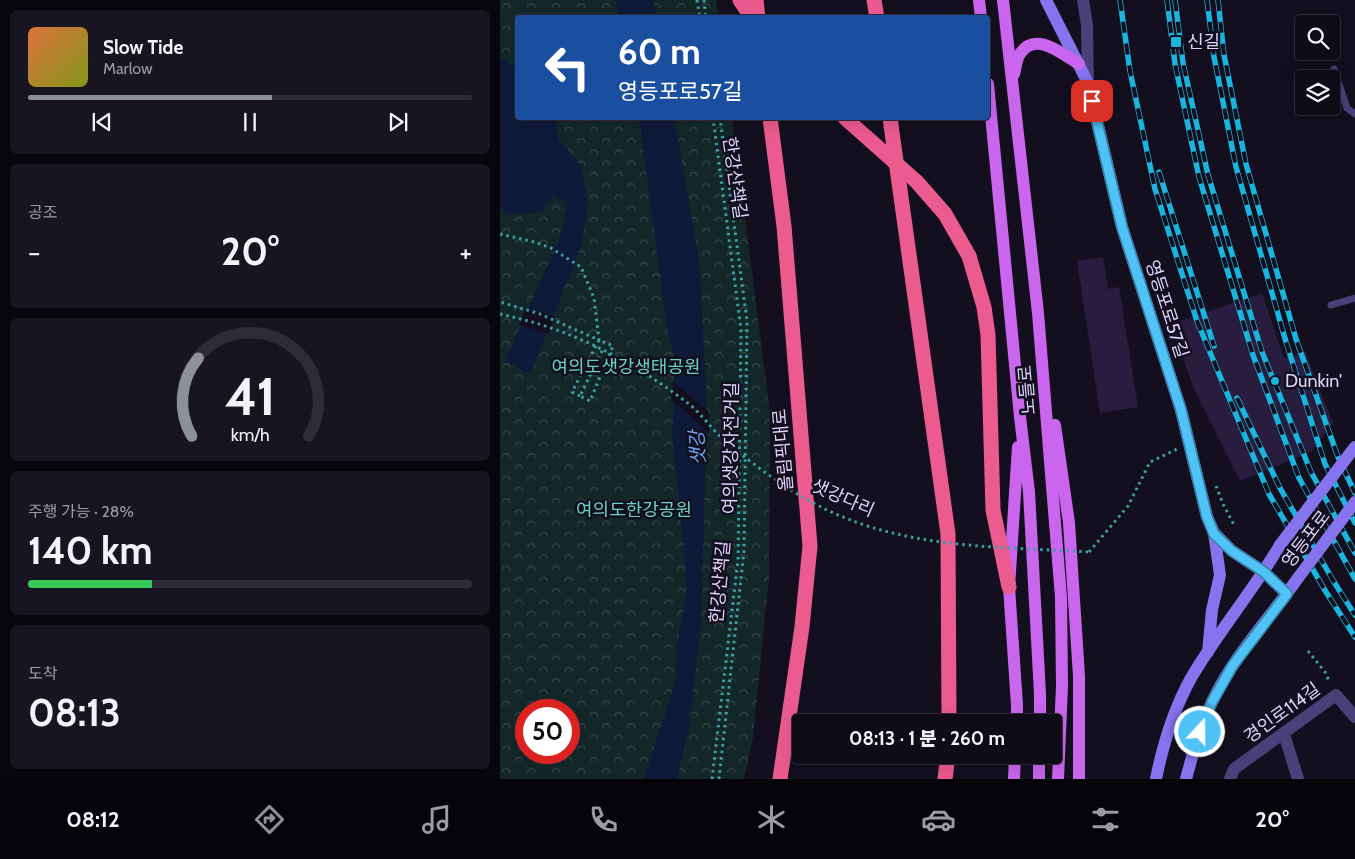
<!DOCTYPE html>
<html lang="ko">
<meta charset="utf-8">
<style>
:root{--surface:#0f0b17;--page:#181420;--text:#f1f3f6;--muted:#9b9ba1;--line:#2f2b36;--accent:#8c9099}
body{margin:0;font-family:Cabin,"Noto Sans KR",sans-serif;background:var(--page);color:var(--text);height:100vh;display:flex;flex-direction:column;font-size:19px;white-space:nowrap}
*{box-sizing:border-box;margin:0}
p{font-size:16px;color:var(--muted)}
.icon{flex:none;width:28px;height:28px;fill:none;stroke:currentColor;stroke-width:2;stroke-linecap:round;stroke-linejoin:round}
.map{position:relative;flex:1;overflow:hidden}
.drawer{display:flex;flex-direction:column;gap:10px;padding:10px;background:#08060d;width:500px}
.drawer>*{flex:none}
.hud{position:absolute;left:15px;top:15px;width:475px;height:105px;border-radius:5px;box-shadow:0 5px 20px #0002,0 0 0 1px var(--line);background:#1a4fa0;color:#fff;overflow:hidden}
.fabs{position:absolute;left:795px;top:15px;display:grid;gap:10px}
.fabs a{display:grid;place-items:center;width:45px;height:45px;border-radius:5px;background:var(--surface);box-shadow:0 5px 20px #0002,0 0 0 1px var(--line);font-size:25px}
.speed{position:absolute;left:15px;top:699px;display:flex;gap:10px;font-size:25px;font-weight:700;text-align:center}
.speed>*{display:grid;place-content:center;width:65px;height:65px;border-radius:50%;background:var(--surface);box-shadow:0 5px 20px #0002,0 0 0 1px var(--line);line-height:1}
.speed .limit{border:8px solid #d22;background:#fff;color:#111}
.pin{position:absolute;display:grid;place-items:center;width:42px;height:42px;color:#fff;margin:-21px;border-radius:10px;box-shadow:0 2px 8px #0006}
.me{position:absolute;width:55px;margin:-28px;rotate:21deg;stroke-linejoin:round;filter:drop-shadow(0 0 4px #0008)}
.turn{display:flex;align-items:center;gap:18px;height:105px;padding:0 20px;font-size:22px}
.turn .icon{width:65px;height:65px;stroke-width:2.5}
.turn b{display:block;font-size:35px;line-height:42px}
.big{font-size:38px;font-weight:800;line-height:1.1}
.drawer .card{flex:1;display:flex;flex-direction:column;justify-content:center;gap:8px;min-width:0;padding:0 18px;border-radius:8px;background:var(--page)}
.drawer .dial{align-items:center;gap:0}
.dial svg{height:130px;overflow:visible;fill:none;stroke:var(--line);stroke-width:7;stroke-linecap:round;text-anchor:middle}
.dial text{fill:var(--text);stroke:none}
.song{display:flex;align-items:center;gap:15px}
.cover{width:60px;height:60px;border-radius:8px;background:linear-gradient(135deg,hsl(20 70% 55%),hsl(70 70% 35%))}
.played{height:5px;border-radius:2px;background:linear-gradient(90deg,var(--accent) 55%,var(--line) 55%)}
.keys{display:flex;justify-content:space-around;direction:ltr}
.heat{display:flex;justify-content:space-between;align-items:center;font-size:28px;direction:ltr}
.charge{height:8px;border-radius:4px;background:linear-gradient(90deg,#34c759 28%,var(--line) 0)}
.trip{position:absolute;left:292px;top:714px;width:270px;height:50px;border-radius:5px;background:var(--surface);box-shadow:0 5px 20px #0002,0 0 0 1px var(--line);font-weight:800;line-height:50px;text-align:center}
.menu{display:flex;height:80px;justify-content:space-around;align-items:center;background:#060409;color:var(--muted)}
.menu .icon{width:35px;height:35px}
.menu .active{color:var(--accent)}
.menu b{font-size:22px;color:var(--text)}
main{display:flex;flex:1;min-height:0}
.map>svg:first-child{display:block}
</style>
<main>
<section class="drawer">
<div class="card">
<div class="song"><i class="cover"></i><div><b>Slow Tide</b><p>Marlow</p></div></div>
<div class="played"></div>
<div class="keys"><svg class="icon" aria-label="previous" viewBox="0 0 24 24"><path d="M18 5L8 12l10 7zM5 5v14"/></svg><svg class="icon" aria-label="pause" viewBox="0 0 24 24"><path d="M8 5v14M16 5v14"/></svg><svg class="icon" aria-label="next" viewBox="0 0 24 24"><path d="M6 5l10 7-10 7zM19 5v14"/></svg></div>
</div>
<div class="card"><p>공조</p>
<div class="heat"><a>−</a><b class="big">20°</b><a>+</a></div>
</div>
<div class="card dial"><svg viewBox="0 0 100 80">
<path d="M14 69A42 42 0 1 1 86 69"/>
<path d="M14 69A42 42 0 0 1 18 21" stroke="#8c9099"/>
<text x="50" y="56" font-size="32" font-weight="700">41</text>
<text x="50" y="72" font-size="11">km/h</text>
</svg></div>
<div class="card"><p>주행 가능 · 28%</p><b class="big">140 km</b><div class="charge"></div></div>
<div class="card"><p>도착</p><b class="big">08:13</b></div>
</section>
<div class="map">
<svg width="855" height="779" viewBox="0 0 855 779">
<defs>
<pattern id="forest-crowns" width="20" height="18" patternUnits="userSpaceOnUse" patternTransform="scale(1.25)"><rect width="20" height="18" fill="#132729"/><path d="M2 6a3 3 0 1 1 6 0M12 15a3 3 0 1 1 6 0" fill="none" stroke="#354549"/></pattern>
</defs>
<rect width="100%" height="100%" fill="#140f1f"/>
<path fill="url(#forest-crowns)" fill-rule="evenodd" d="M0 0H216L219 17 18 18V118H232L270 412 269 577 253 738 244 779H0ZM26 710H69V752H26Z"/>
<path fill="#0f1939" d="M115 0H153L156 17H119Z
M0 57 17 69 18 118H55L58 138 81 166 88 202 82 244 30 374 5 361 60 238 68 203 53 195 42 212 7 215 0 207Z
M139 118H174L199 260 207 406 201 621 189 729 177 779H144L176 680 177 644 187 591 183 540 172 436 176 363 167 328Z"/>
<path fill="#140f1f" d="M25 310 43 312 55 317 49 334 19 325Z
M173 381 209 412V434L186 412 171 400Z"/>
<path fill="#281d3e" d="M603 257 608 289 619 287 638 407 600 413 577 261Z
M762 293 784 358 805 351 833 423 811 452 740 481 694 389 671 324Z"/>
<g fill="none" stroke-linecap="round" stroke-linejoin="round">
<path stroke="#3ba0a5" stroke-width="3" stroke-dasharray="2.5 4" stroke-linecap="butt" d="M197 0 200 18
M204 0 206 18
M0 234 34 242 51 248 81 267 94 298 99 340 40 314 0 302
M80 396 72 392 99 340 113 346 90 401 80 396 103 349
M716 486 723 504 735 527
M589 552 628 506 650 462 677 449
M808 651 825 672 830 683
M212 779 238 560 241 329 213 118
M219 779 244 551 247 321 220 118"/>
<path stroke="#484079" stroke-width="7" d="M834 69 847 108 855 114
M831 305 855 298"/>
<path stroke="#484079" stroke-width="12" d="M583 0 587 25 588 83
M784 734 798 779
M730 779 734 769 836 695 855 717"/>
<path stroke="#8674ef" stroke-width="12" d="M546 0 588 83 622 227 681 410 707 517 714 533 732 551 764 572 787 594
M708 652 712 610 720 575 714 533
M656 779C663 744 674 709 691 678 718 632 753 591 780 545
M686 779C693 753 700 726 712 702 733 657 769 619 798 578"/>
<path stroke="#ca66ee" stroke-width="12" d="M479 0 481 18
M503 0 538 313 561 597 562 686 558 779
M514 74C516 68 516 59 520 54 535 30 562 54 579 64
M488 84 520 417 529 492 540 694V722
M555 425 569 523 579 676V779
M517 722V705L509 587 518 447
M514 779 515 755
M539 779V755"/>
<path stroke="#ec5b90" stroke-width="15" d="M240 0 252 18
M256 0 258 18
M374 0 377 18
M270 118 284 226 310 546 302 627 280 779
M390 118 448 534 449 722
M469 256 484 307 488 335 493 510 509 587
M445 779 448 755"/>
<g stroke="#19b5df" stroke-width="5.5">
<path id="rail" d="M620 0 630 71 655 189 697 321 769 494 826 592 855 637
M667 0 675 64 699 177 753 355 799 478 855 579
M675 0 683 63 708 175 762 352 811 472 855 553
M707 0 714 57 736 167 786 342 825 464 855 523
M718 0 724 55 746 164 796 339 838 457 855 493
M659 172 714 346
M737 398 780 488 834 582 855 615"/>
</g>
<use href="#rail" stroke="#140f1f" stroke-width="4" stroke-dasharray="11" stroke-linecap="butt"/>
<path stroke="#3ba0a5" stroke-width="3" stroke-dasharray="2.5 4" stroke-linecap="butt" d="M0 314C17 318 34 322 51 328 101 345 147 372 189 404 204 416 214 433 229 444 262 472 303 501 343 517 420 549 507 547 589 552"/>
<path stroke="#8674ef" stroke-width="12" d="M780 545 855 447
M798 578 855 502"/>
<path stroke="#ec5b90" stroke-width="15" d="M345 118 417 182 445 214 469 256"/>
</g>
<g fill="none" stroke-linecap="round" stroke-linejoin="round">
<g stroke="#337fa1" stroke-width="12">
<path id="route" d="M592 101 622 227 681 410 707 517 714 534 732 551 764 572 787 594 733 665 712 702 700 732"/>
</g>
<use href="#route" stroke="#4fc3f7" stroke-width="9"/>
</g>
<g fill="#19b5df" stroke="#140f1f" stroke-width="2">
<rect x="670" y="36" width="12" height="12" rx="2.5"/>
<circle cx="775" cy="381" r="5"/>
</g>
<g text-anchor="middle" stroke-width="5" stroke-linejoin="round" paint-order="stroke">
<g font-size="18" fill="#dcd3fa" stroke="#140f1f" text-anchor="start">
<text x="687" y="48">신길</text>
<text x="785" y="387">Dunkin'</text>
</g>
<g font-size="18" fill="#dcd3fa" stroke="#140f1f">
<text transform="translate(235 178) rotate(82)" y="6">한강산책길</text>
<text transform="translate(667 309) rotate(72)" y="6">영등포로57길</text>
<text transform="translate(527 390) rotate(-95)" y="6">노들로</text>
<text transform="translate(231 448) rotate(-89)" y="6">여의샛강자전거길</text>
<text transform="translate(283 450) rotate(-95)" y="6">올림픽대로</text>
<text transform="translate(343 498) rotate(24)" y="6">샛강다리</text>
<text transform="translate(806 539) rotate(-53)" y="6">영등포로</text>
<text transform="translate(220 582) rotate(-85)" y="6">한강산책길</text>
<text transform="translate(782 713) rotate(-36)" y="6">경인로114길</text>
</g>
<g font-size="18" fill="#67d1c3" stroke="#140f1f">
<text x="126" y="373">여의도샛강생태공원</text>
<text x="134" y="516">여의도한강공원</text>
</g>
<g font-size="19" font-style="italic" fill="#6ca3ee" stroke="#140f1f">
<text transform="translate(197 448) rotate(-93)" y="7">샛강</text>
</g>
</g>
</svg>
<div class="fabs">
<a><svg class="icon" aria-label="search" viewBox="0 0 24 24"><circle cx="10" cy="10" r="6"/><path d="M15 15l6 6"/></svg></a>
<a><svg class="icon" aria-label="layers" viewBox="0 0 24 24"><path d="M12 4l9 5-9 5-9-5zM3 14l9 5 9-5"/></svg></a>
</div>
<div class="speed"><div class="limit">50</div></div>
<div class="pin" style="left:592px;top:101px;background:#d93025"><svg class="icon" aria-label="arrive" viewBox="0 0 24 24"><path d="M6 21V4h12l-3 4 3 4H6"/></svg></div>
<svg class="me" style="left:700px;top:732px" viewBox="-20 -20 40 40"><circle r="17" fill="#4fc3f7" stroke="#fff" stroke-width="3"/><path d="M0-11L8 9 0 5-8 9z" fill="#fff"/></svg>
<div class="trip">08:13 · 1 분 · 260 m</div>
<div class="hud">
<div class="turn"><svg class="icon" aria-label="left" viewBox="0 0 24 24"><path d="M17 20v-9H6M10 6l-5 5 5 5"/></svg><div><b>60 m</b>영등포로57길</div></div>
</div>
</div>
</main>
<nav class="menu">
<b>08:12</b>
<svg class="icon active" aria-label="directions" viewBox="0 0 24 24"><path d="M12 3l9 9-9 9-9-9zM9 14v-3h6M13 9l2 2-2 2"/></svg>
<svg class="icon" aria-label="music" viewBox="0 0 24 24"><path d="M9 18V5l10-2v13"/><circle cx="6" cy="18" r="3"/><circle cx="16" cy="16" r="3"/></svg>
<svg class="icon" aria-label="phone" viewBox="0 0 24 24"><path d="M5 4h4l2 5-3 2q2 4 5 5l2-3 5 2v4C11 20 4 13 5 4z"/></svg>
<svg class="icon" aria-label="climate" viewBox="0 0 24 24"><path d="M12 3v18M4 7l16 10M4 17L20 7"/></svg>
<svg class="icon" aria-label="car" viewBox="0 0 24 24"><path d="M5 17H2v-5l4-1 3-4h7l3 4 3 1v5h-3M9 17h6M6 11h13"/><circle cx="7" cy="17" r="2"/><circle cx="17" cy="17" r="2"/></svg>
<svg class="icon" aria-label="filters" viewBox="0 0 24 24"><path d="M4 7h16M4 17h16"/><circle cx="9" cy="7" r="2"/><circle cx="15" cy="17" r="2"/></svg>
<b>20°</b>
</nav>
